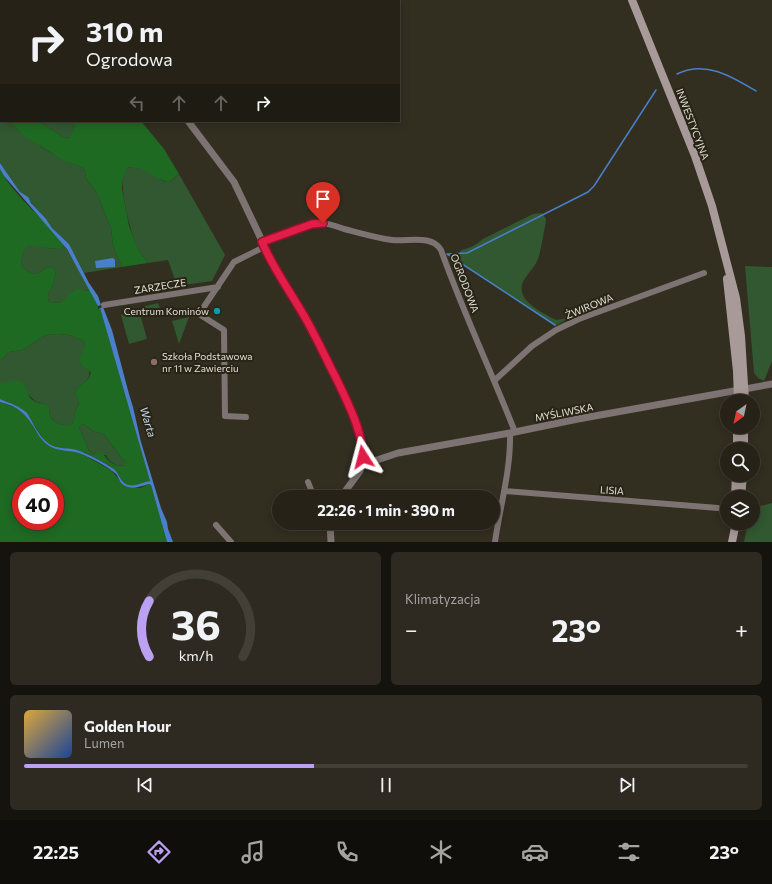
<!DOCTYPE html>
<html lang="pl">
<meta charset="utf-8">
<style>
:root{--surface:#262218;--page:#2e2a21;--text:#f1f3f6;--muted:#a4a4a2;--line:#423f37;--accent:#bca0f2}
body{margin:0;font-family:Commissioner,sans-serif;background:var(--page);color:var(--text);height:100vh;display:flex;flex-direction:column;font-size:15px;white-space:nowrap}
*{box-sizing:border-box;margin:0}
p{font-size:13px;color:var(--muted)}
.icon{flex:none;width:22px;height:22px;fill:none;stroke:currentColor;stroke-width:2;stroke-linecap:round;stroke-linejoin:round}
.map{position:relative;height:542px;overflow:hidden}
.sheet{display:flex;flex-direction:column;gap:10px;padding:10px;background:#15130d;flex:1}
.sheet>*{flex:none}
.hud{position:absolute;left:0px;top:0px;width:400px;height:122px;box-shadow:0 2px 10px #0003,0 0 0 1px var(--line);background:#262218;color:var(--text);overflow:hidden}
.needle{width:26px;rotate:213deg}
.controls{position:absolute;left:720px;top:394px;display:grid;gap:8px}
.controls a{display:grid;place-items:center;width:40px;height:40px;border-radius:50%;background:var(--surface);box-shadow:0 2px 10px #0003,0 0 0 1px var(--line);font-size:20px}
.speed{position:absolute;left:12px;top:478px;display:flex;gap:8px;font-size:20px;font-weight:700;text-align:center}
.speed>*{display:grid;place-content:center;width:52px;height:52px;border-radius:50%;background:var(--surface);box-shadow:0 2px 10px #0003,0 0 0 1px var(--line);line-height:1}
.speed .limit{border:6px solid #d22;background:#fff;color:#111}
.pin{position:absolute;display:grid;place-items:center;width:34px;height:34px;color:#fff;margin:-41px -17px;border-radius:50% 50% 50% 0;rotate:-45deg;box-shadow:0 0 4px #0007}
.pin .icon{rotate:45deg}
.me{position:absolute;width:44px;margin:-22px;rotate:351deg;stroke-linejoin:round;filter:drop-shadow(0 0 3px #0008)}
.turn{display:flex;align-items:center;gap:14px;height:84px;padding:0 20px;font-size:18px}
.turn .icon{width:52px;height:52px;stroke-width:2.5}
.turn b{display:block;font-size:28px;line-height:34px}
.lanes{display:flex;align-items:center;height:38px;padding:0 20px;background:#0003;justify-content:center;gap:20px;direction:ltr}
.lanes .off{opacity:.35}
.big{font-size:30px;font-weight:700;line-height:1.1}
.sheet .card{flex:1;display:flex;flex-direction:column;justify-content:center;gap:6px;min-width:0;padding:0 14px;border-radius:6px;background:var(--page)}
.sheet .dial{align-items:center;gap:0}
.dial svg{height:104px;overflow:visible;fill:none;stroke:var(--line);stroke-width:7;stroke-linecap:round;text-anchor:middle}
.dial text{fill:var(--text);stroke:none}
.song{display:flex;align-items:center;gap:12px}
.cover{width:48px;height:48px;border-radius:6px;background:linear-gradient(135deg,hsl(40 70% 55%),hsl(220 70% 35%))}
.played{height:4px;border-radius:2px;background:linear-gradient(90deg,var(--accent) 40%,var(--line) 40%)}
.keys{display:flex;justify-content:space-around;direction:ltr}
.heat{display:flex;justify-content:space-between;align-items:center;font-size:22px;direction:ltr}
.sheet .tiles{flex:1;display:grid;gap:10px;grid-template-columns:1fr 1fr}
.card:last-child{grid-column:span 2}
.trip{position:absolute;left:272px;top:490px;width:228px;height:40px;border-radius:20px;background:var(--surface);box-shadow:0 2px 10px #0003,0 0 0 1px var(--line);font-weight:700;line-height:40px;text-align:center}
.tab-bar{display:flex;height:64px;justify-content:space-around;align-items:center;background:#0f0e0a;color:var(--muted)}
.tab-bar .icon{width:28px;height:28px}
.tab-bar .current{color:var(--accent)}
.tab-bar b{font-size:18px;color:var(--text)}
.map>svg:first-child{display:block}
</style>
<div class="map">
<svg width="772" height="542" viewBox="0 0 772 542">
<rect width="100%" height="100%" fill="#322e20"/>
<path fill="#315830" d="M190 0H261L262 1H190Z
M0 114 1 121H8C32 142 54 158 84 168L86 178 97 193 104 211 111 228 113 246 122 267 84 273 69 244 52 228 30 201 20 192 0 163Z
M38 121H69L75 126 71 138 63 137Z
M133 167 145 170 163 181 169 182 179 174 225 255 212 281 177 286 168 260 148 263C145 258 140 253 137 247 131 233 121 195 123 179 123 175 125 171 127 168Z
M542 213 546 219V222C543 234 542 247 538 259 535 267 527 274 523 282 515 301 543 313 556 320L569 318 555 326 457 261 461 250C470 248 476 245 483 239L533 214Z
M28 244C39 246 49 249 59 249L64 245 78 267 91 291 83 290 65 299 60 303 49 302C46 295 50 291 53 285 54 281 55 276 56 271L50 267 46 268 37 274C30 274 26 271 21 265 22 257 22 250 28 244Z
M745 266 772 267V361L764 381 758 378 754 373Z
M158 303 161 312 144 316 142 307Z
M139 310 147 339 129 344 121 315Z
M189 317 179 344 172 321Z
M49 334 58 335 67 334 84 341C85 350 93 372 88 378 85 384 78 386 75 391L79 403 76 409 73 423C66 428 54 424 50 416 49 413 49 409 49 406L35 401 14 381 6 384 0 383V361L9 352 22 350 42 337Z
M83 424 95 432 104 434 125 462V466C116 466 109 463 106 455H94L90 453 79 427Z
M772 503V542H744L748 523H753V508Z"/>
<path fill="#1e6a22" fill-rule="evenodd" d="M8 121H38L63 137 70 138 75 126 69 121H141L164 149 179 174 169 182C154 180 144 165 127 168L123 178 122 188 129 226 138 249 148 263 122 267 113 246 111 228 104 211 97 193 86 178 84 168 64 161 27 138Z
M0 169C15 198 45 218 64 245L60 249C49 249 39 246 28 245 22 250 22 257 21 265 26 271 30 274 37 274L46 268 51 267 56 271C55 276 54 281 53 285 50 291 46 295 49 302L60 303 76 289 91 291 98 306V309L100 308 150 481C143 482 135 488 126 484 121 482 119 474 115 470 110 465 93 457 86 453 74 447 59 451 48 443 44 441 43 437 40 434 26 413 25 408 0 399V383C8 384 13 379 19 381 26 383 26 391 29 396 34 404 42 402 49 406 49 409 49 413 50 416 54 424 66 428 73 423L76 409 79 404 75 391C80 384 89 382 91 372 69 358 87 357 84 341L67 334 58 335 49 334 42 337 22 350 9 352 0 361ZM83 424 95 432 104 434 125 462V466C119 466 113 465 109 461 104 457 103 448 94 455L90 453 79 427Z
M0 402 14 407 24 413 42 439 47 445 82 454 111 470 118 478 122 484 124 486 140 488 149 484 151 485 167 542H0ZM21 487H55V521H21Z"/>
<path fill="#4a7fca" d="M0 163 20 192 28 197 31 203 46 219 52 228 69 244 89 283 98 296 101 305 98 306 67 249 4 176 0 169Z
M113 258 115 260V267L96 268 95 261Z
M103 307 112 330 129 394 133 407 141 442 161 508 167 522 168 529 173 542H167L151 485 149 484C141 486 134 490 125 486 120 484 119 478 116 474 109 467 94 460 84 455 72 449 58 453 46 444 42 440 38 435 35 429 25 413 19 407 0 402V399C10 403 19 406 27 413 32 421 40 438 48 443 57 450 70 447 80 451 86 453 111 466 115 470 119 474 121 482 126 484 134 488 142 482 150 481L100 308Z"/>
<g fill="none" stroke-linecap="round" stroke-linejoin="round">
<path stroke="#4a7fca" stroke-width="1.5" d="M677 74C705 60 731 76 756 91
M447 254 467 253 588 192 594 186 656 90
M447 254 555 325"/>
<path stroke="#7c7372" stroke-width="6" d="M262 242C279 235 299 225 317 223 326 222 336 226 344 229 360 233 376 238 392 240 407 242 432 234 441 250 463 312 491 371 515 432
M104 305 218 287
M495 380 532 346 556 330 579 319 704 273
M246 417 225 416 224 330 199 314 234 262 264 247
M308 482 314 497
M505 491 718 508
M216 525 231 542
M495 542C500 506 511 470 510 433"/>
<path stroke="#7c7372" stroke-width="7" d="M98 0V1
M188 121 234 182 274 266 310 327 352 411 362 444 363 462 360 471 341 497
M362 465 398 453 510 433 578 419 772 384
M330 523 331 542"/>
<path stroke="#a89a99" stroke-width="8" d="M632 0 695 156 712 206 736 298 741 336 745 401
M727 279 737 371 738 401
M737 449V427
M744 449V427
M735 497 736 475
M741 497 743 475
M732 542 736 523"/>
</g>
<g fill="none" stroke-linecap="round" stroke-linejoin="round">
<g stroke="#92132f" stroke-width="10">
<path id="route" d="M323 223 312 224 262 242C273 268 289 290 303 314 316 336 326 359 338 382 349 406 362 430 363 457"/>
</g>
<use href="#route" stroke="#e11d48" stroke-width="7"/>
</g>
<circle fill="#0f9aa8" stroke="#282416" stroke-width="1.5" cx="217" cy="311" r="4"/>
<circle fill="#8d6e63" stroke="#282416" stroke-width="1.5" cx="154" cy="362" r="4"/>
<g text-anchor="middle" stroke-width="4" stroke-linejoin="round" paint-order="stroke">
<g font-size="10" fill="#e2dfd6" stroke="#282416">
<text transform="translate(693 124) rotate(69)" y="4">INWESTYCYJNA</text>
<text transform="translate(465 283) rotate(69)" y="4">OGRODOWA</text>
<text transform="translate(160 286) rotate(-9)" y="4">ZARZECZE</text>
<text transform="translate(589 306) rotate(-22)" y="4">ŻWIROWA</text>
<text transform="translate(564 412) rotate(-11)" y="4">MYŚLIWSKA</text>
<text transform="translate(612 490) rotate(4)" y="4">LISIA</text>
</g>
<g font-size="10" fill="#e2dfd6" stroke="#282416" text-anchor="end">
<text x="209" y="315">Centrum Kominów</text>
<text x="162" y="360" text-anchor="start">Szkoła Podstawowa<tspan x="162" dy="12">nr 11 w Zawierciu</tspan></text>
</g>
<g font-size="11" font-style="italic" fill="#c8d6ea" stroke="#282416">
<text transform="translate(148 422) rotate(73)" y="4">Warta</text>
</g>
</g>
</svg>
<div class="controls">
<a><svg class="needle" viewBox="-14 -14 28 28"><path d="M0-13l5 13h-10z" fill="#e53935"/><path d="M0 13l5-13h-10z" fill="#a4a4a2"/></svg></a>
<a><svg class="icon" aria-label="search" viewBox="0 0 24 24"><circle cx="10" cy="10" r="6"/><path d="M15 15l6 6"/></svg></a>
<a><svg class="icon" aria-label="layers" viewBox="0 0 24 24"><path d="M12 4l9 5-9 5-9-5zM3 14l9 5 9-5"/></svg></a>
</div>
<div class="speed"><div class="limit">40</div></div>
<div class="pin" style="left:323px;top:223px;background:#d93025"><svg class="icon" aria-label="arrive" viewBox="0 0 24 24"><path d="M6 21V4h12l-3 4 3 4H6"/></svg></div>
<svg class="me" style="left:363px;top:457px" viewBox="-20 -20 40 40"><path d="M0-17L14 15 0 8-14 15z" fill="#e11d48" stroke="#fff" stroke-width="4"/></svg>
<div class="trip">22:26 · 1 min · 390 m</div>
<div class="hud">
<div class="turn"><svg class="icon" aria-label="right" viewBox="0 0 24 24"><path d="M7 20v-9h11M14 6l5 5-5 5"/></svg><div><b>310 m</b>Ogrodowa</div></div>
<div class="lanes"><svg class="icon off" aria-label="left" viewBox="0 0 24 24"><path d="M17 20v-9H6M10 6l-5 5 5 5"/></svg><svg class="icon off" aria-label="ahead" viewBox="0 0 24 24"><path d="M12 20V5M6 11l6-6 6 6"/></svg><svg class="icon off" aria-label="ahead" viewBox="0 0 24 24"><path d="M12 20V5M6 11l6-6 6 6"/></svg><svg class="icon" aria-label="right" viewBox="0 0 24 24"><path d="M7 20v-9h11M14 6l5 5-5 5"/></svg></div>
</div>
</div>
<section class="sheet">
<div class="tiles">
<div class="card dial"><svg viewBox="0 0 100 80">
<path d="M14 69A42 42 0 1 1 86 69"/>
<path d="M14 69A42 42 0 0 1 14 26" stroke="#bca0f2"/>
<text x="50" y="56" font-size="32" font-weight="700">36</text>
<text x="50" y="72" font-size="11">km/h</text>
</svg></div>
<div class="card"><p>Klimatyzacja</p>
<div class="heat"><a>−</a><b class="big">23°</b><a>+</a></div>
</div>
<div class="card">
<div class="song"><i class="cover"></i><div><b>Golden Hour</b><p>Lumen</p></div></div>
<div class="played"></div>
<div class="keys"><svg class="icon" aria-label="previous" viewBox="0 0 24 24"><path d="M18 5L8 12l10 7zM5 5v14"/></svg><svg class="icon" aria-label="pause" viewBox="0 0 24 24"><path d="M8 5v14M16 5v14"/></svg><svg class="icon" aria-label="next" viewBox="0 0 24 24"><path d="M6 5l10 7-10 7zM19 5v14"/></svg></div>
</div>
</div>
</section>
<nav class="tab-bar">
<b>22:25</b>
<svg class="icon current" aria-label="directions" viewBox="0 0 24 24"><path d="M12 3l9 9-9 9-9-9zM9 14v-3h6M13 9l2 2-2 2"/></svg>
<svg class="icon" aria-label="music" viewBox="0 0 24 24"><path d="M9 18V5l10-2v13"/><circle cx="6" cy="18" r="3"/><circle cx="16" cy="16" r="3"/></svg>
<svg class="icon" aria-label="phone" viewBox="0 0 24 24"><path d="M5 4h4l2 5-3 2q2 4 5 5l2-3 5 2v4C11 20 4 13 5 4z"/></svg>
<svg class="icon" aria-label="climate" viewBox="0 0 24 24"><path d="M12 3v18M4 7l16 10M4 17L20 7"/></svg>
<svg class="icon" aria-label="car" viewBox="0 0 24 24"><path d="M5 17H2v-5l4-1 3-4h7l3 4 3 1v5h-3M9 17h6M6 11h13"/><circle cx="7" cy="17" r="2"/><circle cx="17" cy="17" r="2"/></svg>
<svg class="icon" aria-label="filters" viewBox="0 0 24 24"><path d="M4 7h16M4 17h16"/><circle cx="9" cy="7" r="2"/><circle cx="15" cy="17" r="2"/></svg>
<b>23°</b>
</nav>
